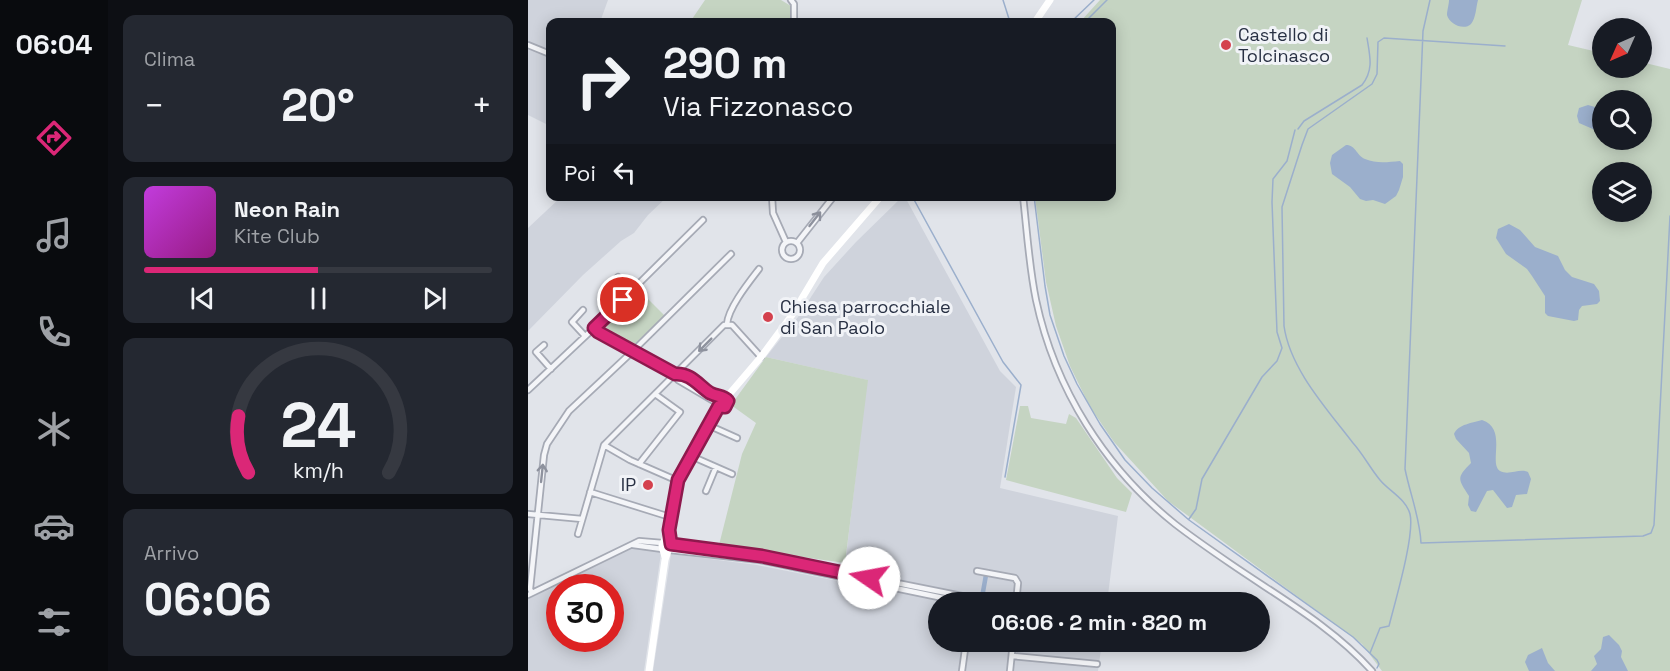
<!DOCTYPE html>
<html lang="it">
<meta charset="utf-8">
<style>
:root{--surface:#171b24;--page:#242831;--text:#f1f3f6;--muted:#9ea1a6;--line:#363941;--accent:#db2777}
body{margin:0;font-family:"Space Grotesk",sans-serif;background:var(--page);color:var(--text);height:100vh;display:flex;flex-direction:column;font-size:22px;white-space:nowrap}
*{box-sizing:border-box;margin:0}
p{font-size:20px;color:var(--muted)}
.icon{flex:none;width:33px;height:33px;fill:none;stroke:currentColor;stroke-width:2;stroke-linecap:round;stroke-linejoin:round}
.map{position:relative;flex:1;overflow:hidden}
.sheet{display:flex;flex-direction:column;gap:15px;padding:15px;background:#0d0f14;width:420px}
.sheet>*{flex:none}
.hud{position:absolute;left:18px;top:18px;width:570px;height:183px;border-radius:12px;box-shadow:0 3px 15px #0003;background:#171b24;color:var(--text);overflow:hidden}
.needle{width:39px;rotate:225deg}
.fabs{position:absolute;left:1064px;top:18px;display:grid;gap:12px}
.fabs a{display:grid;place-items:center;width:60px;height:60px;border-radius:50%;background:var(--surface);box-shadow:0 3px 15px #0003;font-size:30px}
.speed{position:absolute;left:18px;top:574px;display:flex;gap:12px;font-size:30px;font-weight:700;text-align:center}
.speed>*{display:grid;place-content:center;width:78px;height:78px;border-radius:50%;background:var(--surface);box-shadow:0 3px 15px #0003;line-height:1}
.speed .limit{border:9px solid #d22;background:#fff;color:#111}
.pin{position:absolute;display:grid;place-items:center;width:51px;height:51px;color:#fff;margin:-26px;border:3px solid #fff;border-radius:50%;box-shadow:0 2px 6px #0007}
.me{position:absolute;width:66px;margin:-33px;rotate:282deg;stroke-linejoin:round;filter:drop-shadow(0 0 4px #0008)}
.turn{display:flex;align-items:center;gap:21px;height:126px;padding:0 18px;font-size:27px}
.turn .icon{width:78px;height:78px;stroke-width:2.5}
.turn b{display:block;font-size:42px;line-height:51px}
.then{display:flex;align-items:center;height:57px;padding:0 18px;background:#0003;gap:12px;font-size:22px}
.big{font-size:45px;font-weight:700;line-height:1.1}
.sheet .widget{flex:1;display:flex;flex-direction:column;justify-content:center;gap:9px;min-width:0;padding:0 21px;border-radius:12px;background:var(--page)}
.sheet .dial{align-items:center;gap:0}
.dial svg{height:156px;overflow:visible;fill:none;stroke:var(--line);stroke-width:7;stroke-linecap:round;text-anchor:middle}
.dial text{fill:var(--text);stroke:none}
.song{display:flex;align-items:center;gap:18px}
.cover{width:72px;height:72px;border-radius:9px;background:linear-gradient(135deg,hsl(290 70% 55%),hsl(310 70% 35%))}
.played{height:6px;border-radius:3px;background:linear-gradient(90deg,var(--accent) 50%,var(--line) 50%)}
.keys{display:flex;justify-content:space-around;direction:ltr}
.heat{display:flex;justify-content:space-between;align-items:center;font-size:33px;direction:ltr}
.trip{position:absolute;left:400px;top:592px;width:342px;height:60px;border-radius:30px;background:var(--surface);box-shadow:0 3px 15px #0003;font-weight:700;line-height:60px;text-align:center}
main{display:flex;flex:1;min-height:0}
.dock{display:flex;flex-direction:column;width:108px;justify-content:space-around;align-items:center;background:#090b0e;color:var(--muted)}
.dock .icon{width:42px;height:42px}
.dock .active{color:var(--accent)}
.dock b{font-size:27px;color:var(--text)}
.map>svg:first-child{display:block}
</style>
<main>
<nav class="dock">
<b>06:04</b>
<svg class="icon active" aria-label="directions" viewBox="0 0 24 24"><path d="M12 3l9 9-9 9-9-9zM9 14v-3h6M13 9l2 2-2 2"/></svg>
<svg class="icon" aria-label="music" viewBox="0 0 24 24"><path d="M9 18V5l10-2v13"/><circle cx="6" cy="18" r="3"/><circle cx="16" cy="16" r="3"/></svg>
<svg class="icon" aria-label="phone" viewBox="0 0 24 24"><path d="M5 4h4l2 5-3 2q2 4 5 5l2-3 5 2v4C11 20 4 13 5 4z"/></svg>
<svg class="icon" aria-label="climate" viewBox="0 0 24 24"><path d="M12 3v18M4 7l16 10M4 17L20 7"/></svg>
<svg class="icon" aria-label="car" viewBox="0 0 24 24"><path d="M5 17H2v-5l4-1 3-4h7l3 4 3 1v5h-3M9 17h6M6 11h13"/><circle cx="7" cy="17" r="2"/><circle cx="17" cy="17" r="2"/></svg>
<svg class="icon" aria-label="filters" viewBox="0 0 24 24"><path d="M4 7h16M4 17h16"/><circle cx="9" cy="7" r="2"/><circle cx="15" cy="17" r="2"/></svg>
</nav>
<section class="sheet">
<div class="widget"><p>Clima</p>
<div class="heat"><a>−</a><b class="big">20°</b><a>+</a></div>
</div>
<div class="widget">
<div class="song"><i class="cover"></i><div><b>Neon Rain</b><p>Kite Club</p></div></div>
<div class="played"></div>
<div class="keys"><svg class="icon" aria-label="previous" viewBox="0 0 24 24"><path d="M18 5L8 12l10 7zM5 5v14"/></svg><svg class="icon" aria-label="pause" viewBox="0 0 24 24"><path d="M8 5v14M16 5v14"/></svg><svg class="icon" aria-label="next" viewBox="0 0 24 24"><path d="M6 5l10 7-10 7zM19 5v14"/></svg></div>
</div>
<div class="widget dial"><svg viewBox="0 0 100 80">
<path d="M14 69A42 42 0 1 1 86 69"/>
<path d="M14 69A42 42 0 0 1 9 40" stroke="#db2777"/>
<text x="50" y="56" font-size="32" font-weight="700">24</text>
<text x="50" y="72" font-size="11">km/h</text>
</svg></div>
<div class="widget"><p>Arrivo</p><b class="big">06:06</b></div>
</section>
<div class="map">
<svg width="1142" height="671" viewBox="0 0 1142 671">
<rect width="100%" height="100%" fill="#e1e4ea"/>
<path fill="#cfd3dc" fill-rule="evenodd" d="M0 0H80L72 22H22V126L0 115Z
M33 197H139L120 215 106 233 93 241 55 275 0 331V228Z
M374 197H377L472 371 488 387 472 488 590 516 579 603H411V642H574L570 671H125L143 554 229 565 315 582 339 380 238 357 270 317 296 277 328 242Z
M105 547 129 550 133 553 116 671H0V599ZM32 588H82V639H32Z"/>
<path fill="#c5d4c2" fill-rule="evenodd" d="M177 0H253L263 6 262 22H162Z
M572 0H1054L1040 45 1074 53V68H1113V62L1142 69V671H854L834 644 640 501 586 442 562 407 542 366 528 326 518 282 507 197 584 196V22H552ZM1074 100H1113V140H1074ZM1074 172H1113V212H1074Z
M110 289 137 316 103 347 92 341 93 337 76 327 92 312 89 308Z
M238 357 340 380 317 563 191 545 214 454 228 423 203 405Z
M492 406H500L503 418 538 424 541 414 548 418 589 478 604 493 598 512 478 480Z"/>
<path fill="#9bafcc" d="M921 0H950C948 7 948 18 943 24 936 31 921 24 919 15 919 11 921 4 921 0Z
M1060 105 1074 109V133L1051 123 1049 116 1051 108Z
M818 145C828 145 828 155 837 159 849 164 860 162 872 161L875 164V177L871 190 868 196 857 204 845 200 838 201 832 199 822 187 804 174 802 163 804 155Z
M981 224 992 230 1007 247 1030 256 1037 270 1044 277 1066 284 1071 291 1072 301 1069 304 1054 306 1051 310 1050 320 1046 321 1020 316 1017 313V296L1004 276 999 269 978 254 968 238 970 229Z
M954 420C980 429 960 463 972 471 981 476 991 468 1000 472L1003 479 999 494 988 495 984 507 979 508 965 490 959 491 948 512 943 511 940 505 941 496C930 479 928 478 943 463L941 453 928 439 926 434C930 424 945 423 954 420Z
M1081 635 1091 645 1094 651 1093 657 1100 671H1063L1069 664 1066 656 1073 649 1075 637Z
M1014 648 1020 663 1027 671H1001L997 662 1000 655Z"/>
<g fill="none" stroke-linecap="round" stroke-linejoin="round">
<path stroke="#9bafcc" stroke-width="1.5" d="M475 0 482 22
M902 0 895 31 877 469C882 494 892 518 893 543L1115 536 1123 533 1126 525 1142 216
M543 22 566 0
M557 22 579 0
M770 129 776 121 834 85C846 70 842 56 839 38
M384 196 475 362 493 385 477 477
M506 196 517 286 522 315 536 356 549 384 572 424 597 460 624 488 661 520 825 637 849 660 851 664 849 668
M661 519 668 509 674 479 734 377 749 361 754 348 749 332 744 202 745 179 759 161 767 130
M842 653 852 628 861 626C867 602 887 535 882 514 878 499 861 491 852 480 842 468 835 454 825 443 799 409 762 369 756 326L754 207 774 145 780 129 844 84 849 74 850 42 856 38 977 46"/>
<path stroke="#9bafcc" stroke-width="4.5" d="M453 603 458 575"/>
<g stroke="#a6aab5" stroke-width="8">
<path id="minor" d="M263 0 266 4V22
M0 45 22 54
M244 196 245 213 258 242
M495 196C499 231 501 266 508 300 527 389 577 468 647 524 665 538 684 551 703 564 751 597 805 627 844 671
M254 250a9 9 0 1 1 18 0a9 9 0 1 1-18 0Z
M269 243 306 196
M90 277 82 286 95 300
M55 310 44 322 57 336
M199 324C200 308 221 282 231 269
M66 328 70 332 147 374
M16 345 8 352 23 369
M0 390 66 328 175 220
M189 403 150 380 147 374C166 373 176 393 193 397
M180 425 209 438
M76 445 102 460 150 481
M163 456 204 474
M111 464 152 412 127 394
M178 491 188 467
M62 492 142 517
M0 514 54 519
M50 534 76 445 196 325H204L233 357
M143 544 234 556 444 598 443 603
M105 545 134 549
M141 550 232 560 439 603
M449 571 487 578 490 583 488 603
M4 593 2 589 16 455 19 444 41 411 105 351 203 254
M0 595 111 541 135 543
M484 656 569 664
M434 671 438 642
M482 671 485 642"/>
</g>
<use href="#minor" stroke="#f4f5f8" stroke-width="4.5"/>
<path stroke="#fff" stroke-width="7" d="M507 22 522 0
M191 406 196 408 200 403 198 398
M141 542C139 486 166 453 191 406L190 399 194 397 198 398 233 357 264 315 295 263 353 196
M137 557 134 546 140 532
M121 671 137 560 140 551"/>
</g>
<defs><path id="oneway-shaft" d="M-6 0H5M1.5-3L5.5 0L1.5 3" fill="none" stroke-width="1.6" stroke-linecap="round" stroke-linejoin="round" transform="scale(1.5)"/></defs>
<g stroke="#8e929e">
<use href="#oneway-shaft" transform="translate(287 219) rotate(-52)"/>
<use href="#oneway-shaft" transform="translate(177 345) rotate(135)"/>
<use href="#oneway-shaft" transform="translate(14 473) rotate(-84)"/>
</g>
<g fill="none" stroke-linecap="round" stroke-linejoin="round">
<g stroke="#8e194d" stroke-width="15">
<path id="route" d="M95 300 66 328 70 332 147 374C163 373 170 385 182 393 189 397 195 395 200 401L197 407 191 406 150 480 141 530 143 544 234 556 341 578"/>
</g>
<use href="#route" stroke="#db2777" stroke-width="10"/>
</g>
<g fill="#d4414d" stroke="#f1f3f7" stroke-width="2">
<circle cx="698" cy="45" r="6"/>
<circle cx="240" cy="317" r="6"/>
<circle cx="120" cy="485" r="6"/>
</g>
<g text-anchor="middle" stroke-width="6" stroke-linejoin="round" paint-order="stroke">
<g font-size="18" fill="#283043" stroke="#f1f3f7" text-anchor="start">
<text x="710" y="41">Castello di<tspan x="710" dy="21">Tolcinasco</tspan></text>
<text x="252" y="313">Chiesa parrocchiale<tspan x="252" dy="21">di San Paolo</tspan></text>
<text x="108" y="491" text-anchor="end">IP</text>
</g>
</g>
</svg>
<div class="fabs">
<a><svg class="needle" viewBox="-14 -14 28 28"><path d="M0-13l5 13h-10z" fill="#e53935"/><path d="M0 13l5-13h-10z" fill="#9ea1a6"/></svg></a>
<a><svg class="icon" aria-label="search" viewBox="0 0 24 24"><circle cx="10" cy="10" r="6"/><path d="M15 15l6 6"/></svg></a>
<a><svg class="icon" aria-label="layers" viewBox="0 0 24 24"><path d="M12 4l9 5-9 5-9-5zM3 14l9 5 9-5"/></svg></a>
</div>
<div class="speed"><div class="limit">30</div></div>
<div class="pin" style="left:95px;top:300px;background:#d93025"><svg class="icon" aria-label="arrive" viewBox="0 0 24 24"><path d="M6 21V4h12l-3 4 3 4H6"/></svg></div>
<svg class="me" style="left:341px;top:578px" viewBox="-20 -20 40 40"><circle r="19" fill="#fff"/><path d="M0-13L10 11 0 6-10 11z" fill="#db2777"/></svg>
<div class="trip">06:06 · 2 min · 820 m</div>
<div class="hud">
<div class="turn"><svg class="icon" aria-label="right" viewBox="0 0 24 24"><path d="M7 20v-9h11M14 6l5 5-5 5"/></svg><div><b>290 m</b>Via Fizzonasco</div></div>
<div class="then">Poi<svg class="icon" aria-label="left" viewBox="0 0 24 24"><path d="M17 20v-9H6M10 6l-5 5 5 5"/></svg></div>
</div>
</div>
</main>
